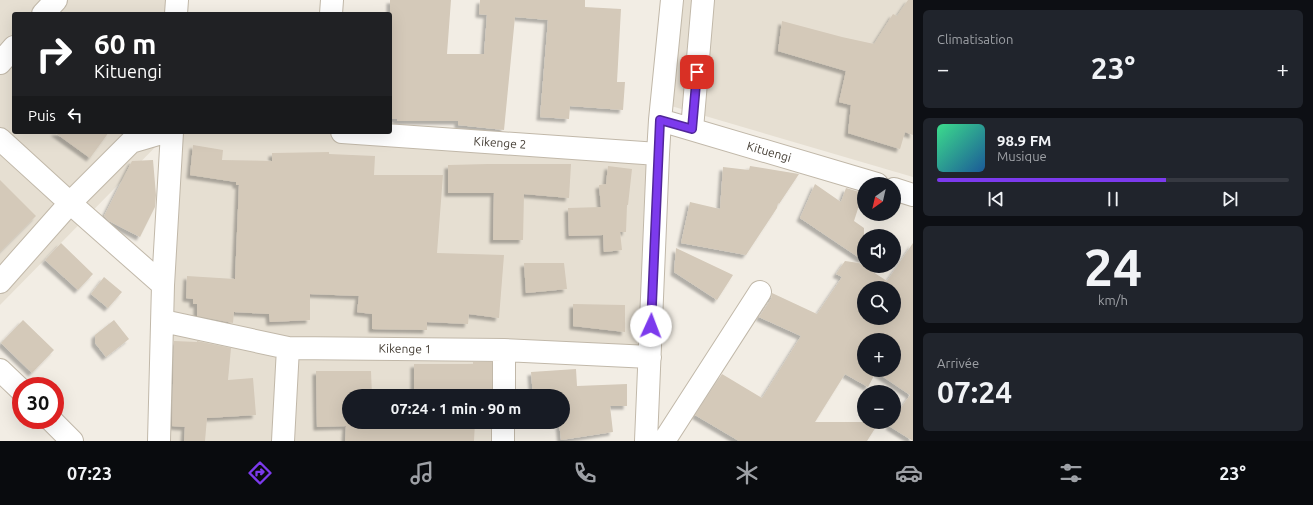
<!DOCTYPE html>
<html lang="fr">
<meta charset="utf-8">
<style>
:root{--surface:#171b24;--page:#20242c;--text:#f1f3f6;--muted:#9ea1a6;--line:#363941;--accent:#7c3aed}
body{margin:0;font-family:Ubuntu,sans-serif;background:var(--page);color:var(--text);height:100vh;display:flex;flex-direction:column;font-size:15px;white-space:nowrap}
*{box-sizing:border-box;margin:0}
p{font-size:13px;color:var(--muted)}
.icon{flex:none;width:22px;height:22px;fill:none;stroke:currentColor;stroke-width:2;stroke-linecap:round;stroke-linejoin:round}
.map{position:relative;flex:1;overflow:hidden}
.sheet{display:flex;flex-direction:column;gap:10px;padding:10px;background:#0d0f14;width:400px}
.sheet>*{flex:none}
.banner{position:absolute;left:12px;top:12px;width:380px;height:122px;border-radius:4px;box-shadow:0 4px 16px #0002;background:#202124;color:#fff;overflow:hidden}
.needle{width:26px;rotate:214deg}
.fabs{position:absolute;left:857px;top:177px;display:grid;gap:8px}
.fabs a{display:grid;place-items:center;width:44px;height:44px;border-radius:50%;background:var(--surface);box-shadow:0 4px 16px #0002;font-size:20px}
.speed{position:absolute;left:12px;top:377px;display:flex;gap:8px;font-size:20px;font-weight:700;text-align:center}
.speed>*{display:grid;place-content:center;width:52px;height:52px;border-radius:50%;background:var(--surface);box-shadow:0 4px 16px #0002;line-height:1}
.speed .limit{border:6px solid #d22;background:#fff;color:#111}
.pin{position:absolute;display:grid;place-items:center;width:34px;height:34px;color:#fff;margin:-17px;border-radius:8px;box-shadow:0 2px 6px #0006}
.me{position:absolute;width:44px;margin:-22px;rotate:2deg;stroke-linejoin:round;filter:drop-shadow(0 0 3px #0008)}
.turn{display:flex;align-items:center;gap:14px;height:84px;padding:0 16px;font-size:18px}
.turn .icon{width:52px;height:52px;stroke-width:2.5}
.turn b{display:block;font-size:28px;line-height:34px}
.then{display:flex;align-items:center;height:38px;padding:0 16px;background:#0003;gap:8px;font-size:15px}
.big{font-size:30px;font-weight:600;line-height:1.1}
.sheet .widget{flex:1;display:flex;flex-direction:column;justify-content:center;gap:6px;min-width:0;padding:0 14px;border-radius:6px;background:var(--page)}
.sheet .dial{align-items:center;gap:0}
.dial b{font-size:52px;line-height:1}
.song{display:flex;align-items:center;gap:12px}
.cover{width:48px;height:48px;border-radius:6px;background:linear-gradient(135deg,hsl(150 70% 55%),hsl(210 70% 35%))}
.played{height:4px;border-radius:2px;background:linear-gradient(90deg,var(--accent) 65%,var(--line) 65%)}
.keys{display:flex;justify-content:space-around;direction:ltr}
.heat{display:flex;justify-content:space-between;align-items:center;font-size:22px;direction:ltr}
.trip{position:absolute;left:342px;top:389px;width:228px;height:40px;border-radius:20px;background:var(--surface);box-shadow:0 4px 16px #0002;font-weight:600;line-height:40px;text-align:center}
.menu{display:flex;height:64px;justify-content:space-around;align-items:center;background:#090b0e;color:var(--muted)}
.menu .icon{width:28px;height:28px}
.menu .on{color:var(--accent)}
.menu b{font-size:18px;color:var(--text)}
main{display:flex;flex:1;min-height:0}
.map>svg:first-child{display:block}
</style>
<main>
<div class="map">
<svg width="913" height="441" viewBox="0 0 913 441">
<defs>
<filter id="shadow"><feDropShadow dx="-3.5" dy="3.5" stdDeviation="1" flood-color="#0004"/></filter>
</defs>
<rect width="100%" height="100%" fill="#f2ede4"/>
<path fill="#e6dfd2" d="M0 0H175V14H14V132H170L0 305Z
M674 0H913V177L661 103Z
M172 132H372L655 144 650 357 504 350 502 396H349V422H501V441H159Z"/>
<path fill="#d4c9b9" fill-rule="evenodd" filter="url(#shadow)" d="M390 0H451L447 54H484L487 15 479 14 480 0H585V7L621 9 617 82H625L623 110 570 106 569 119 540 117 548 20 515 17 504 130 458 125V121H397V119H390Z
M908 0H913V135L905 132 900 149 848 133 851 105 839 102 846 71 778 51 782 21 842 37 874 44 893 14 897 16Z
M54 132H109L90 158Z
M193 145 223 150 222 160 272 161V153L329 152V154L375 156 374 175H443L437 253 504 255 499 318 469 314 468 324 427 322V330L372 329V314L357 312 359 296 310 294V320L270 322 269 314 234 312 233 323 197 316V304H193V299L186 298 187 276 235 279 239 185H236V182L190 175Z
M153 160 156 195 155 207 140 237 109 221 104 216 132 161Z
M488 164H571L569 198 524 194 523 240H493L494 193H448V165Z
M608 166 632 169 628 205H627L626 232H620L622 250 604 252 603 235 569 236 568 208 601 207 599 185 606 184Z
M750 166 799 174 779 204 778 203 777 208 746 255 681 243 690 202 720 209 723 167 749 170Z
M0 180 36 216 0 252Z
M815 184 841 202 846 188 863 193 854 221 864 228V261L800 218Z
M61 243 93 274 78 290 45 260Z
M913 243V441L889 426 891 422H894V418L910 395 876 372 868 387 845 374 815 422H879L867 441H739L695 415 722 374 762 398 801 336 759 317 771 299 772 293 817 314 842 277 836 274 845 261 859 263 887 281ZM864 288H894V318H864ZM864 340H894V370H864Z
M676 248 733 275 717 300 674 272Z
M524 263H564L567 289 526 293Z
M104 277 122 292 108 308 91 294Z
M573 304 625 305V332L573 326Z
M23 320 54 350 32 373 1 343Z
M114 320 129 339 106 357 95 343V335Z
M174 341 197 342V341L231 348 228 380 253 378 256 415 207 418 205 441H184L185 427 172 426Z
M473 362H492V396H414V364H473Z
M576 369 577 386 627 384V406H610L613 432 561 440 559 422H563V396H533L531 372Z
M316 371H371L372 396H349V422H475L474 441H345L346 426 317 427Z"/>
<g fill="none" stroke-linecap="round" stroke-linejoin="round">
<g stroke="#c1b8a9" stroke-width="24">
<path id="minor" d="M43 14 56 0
M176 14 177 0
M331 14 332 0
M0 63 14 47
M660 120 877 184
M692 129 703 0
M342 132 658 154
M0 139 70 203 163 285
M894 189 913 195
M0 282 70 203 131 142 165 132
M163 321 288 348 504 350 650 357
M0 370 21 390
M504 396V350
M51 420 72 441
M159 441 163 285 172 132
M283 441 288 348
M503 441V422
M646 441 658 154 660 120 672 0
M664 441 760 292"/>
</g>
<use href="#minor" stroke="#fff" stroke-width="22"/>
</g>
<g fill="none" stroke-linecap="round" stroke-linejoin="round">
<g stroke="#51269a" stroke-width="10">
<path id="route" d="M651 326 660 120 692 129 697 72"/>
</g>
<use href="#route" stroke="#7c3aed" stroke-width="7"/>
</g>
<g text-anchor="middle" stroke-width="3.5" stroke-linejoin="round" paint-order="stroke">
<g font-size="12" fill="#443d34" stroke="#fff">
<text transform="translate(500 143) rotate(4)" y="4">Kikenge 2</text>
<text transform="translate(769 152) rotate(16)" y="4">Kituengi</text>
<text transform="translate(405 349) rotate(1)" y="4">Kikenge 1</text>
</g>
</g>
</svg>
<div class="fabs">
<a><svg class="needle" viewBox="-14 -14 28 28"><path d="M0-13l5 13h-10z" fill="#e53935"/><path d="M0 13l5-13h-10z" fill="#9ea1a6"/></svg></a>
<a><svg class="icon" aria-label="sound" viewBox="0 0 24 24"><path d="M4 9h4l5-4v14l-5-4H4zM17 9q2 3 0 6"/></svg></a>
<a><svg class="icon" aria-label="search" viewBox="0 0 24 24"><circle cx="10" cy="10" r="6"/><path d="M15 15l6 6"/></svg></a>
<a>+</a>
<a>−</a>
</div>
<div class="speed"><div class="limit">30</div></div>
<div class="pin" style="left:697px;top:72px;background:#d93025"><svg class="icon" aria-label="arrive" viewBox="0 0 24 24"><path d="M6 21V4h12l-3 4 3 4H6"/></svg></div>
<svg class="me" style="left:651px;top:326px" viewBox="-20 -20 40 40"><circle r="19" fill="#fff"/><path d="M0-13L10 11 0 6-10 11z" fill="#7c3aed"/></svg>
<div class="trip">07:24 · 1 min · 90 m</div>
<div class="banner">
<div class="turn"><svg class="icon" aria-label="right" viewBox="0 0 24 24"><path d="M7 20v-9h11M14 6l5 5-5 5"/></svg><div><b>60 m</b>Kituengi</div></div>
<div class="then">Puis<svg class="icon" aria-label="left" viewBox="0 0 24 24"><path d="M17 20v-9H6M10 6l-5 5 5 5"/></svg></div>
</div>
</div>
<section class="sheet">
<div class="widget"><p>Climatisation</p>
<div class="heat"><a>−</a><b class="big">23°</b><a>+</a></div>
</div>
<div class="widget">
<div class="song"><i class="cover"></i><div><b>98.9 FM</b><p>Musique</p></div></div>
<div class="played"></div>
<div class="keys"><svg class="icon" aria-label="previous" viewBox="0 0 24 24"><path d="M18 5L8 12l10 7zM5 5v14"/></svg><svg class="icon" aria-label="pause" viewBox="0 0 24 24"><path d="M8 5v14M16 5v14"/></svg><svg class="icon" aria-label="next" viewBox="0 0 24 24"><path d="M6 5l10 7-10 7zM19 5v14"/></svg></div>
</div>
<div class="widget dial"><b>24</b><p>km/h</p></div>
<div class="widget"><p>Arrivée</p><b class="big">07:24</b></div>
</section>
</main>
<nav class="menu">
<b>07:23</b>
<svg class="icon on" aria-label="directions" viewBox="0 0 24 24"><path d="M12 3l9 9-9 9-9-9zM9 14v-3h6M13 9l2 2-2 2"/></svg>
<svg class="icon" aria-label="music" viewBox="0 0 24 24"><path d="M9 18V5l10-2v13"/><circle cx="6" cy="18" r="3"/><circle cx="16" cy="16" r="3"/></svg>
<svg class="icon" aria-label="phone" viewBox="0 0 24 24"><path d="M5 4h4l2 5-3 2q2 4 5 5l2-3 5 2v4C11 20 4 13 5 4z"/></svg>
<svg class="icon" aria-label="climate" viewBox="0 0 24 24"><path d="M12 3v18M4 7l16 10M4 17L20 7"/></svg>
<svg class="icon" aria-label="car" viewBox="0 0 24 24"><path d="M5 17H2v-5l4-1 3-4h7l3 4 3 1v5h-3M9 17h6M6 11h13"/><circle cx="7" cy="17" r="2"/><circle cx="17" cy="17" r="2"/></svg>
<svg class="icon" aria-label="filters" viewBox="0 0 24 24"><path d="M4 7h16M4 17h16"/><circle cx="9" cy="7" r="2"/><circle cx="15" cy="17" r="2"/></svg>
<b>23°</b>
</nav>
